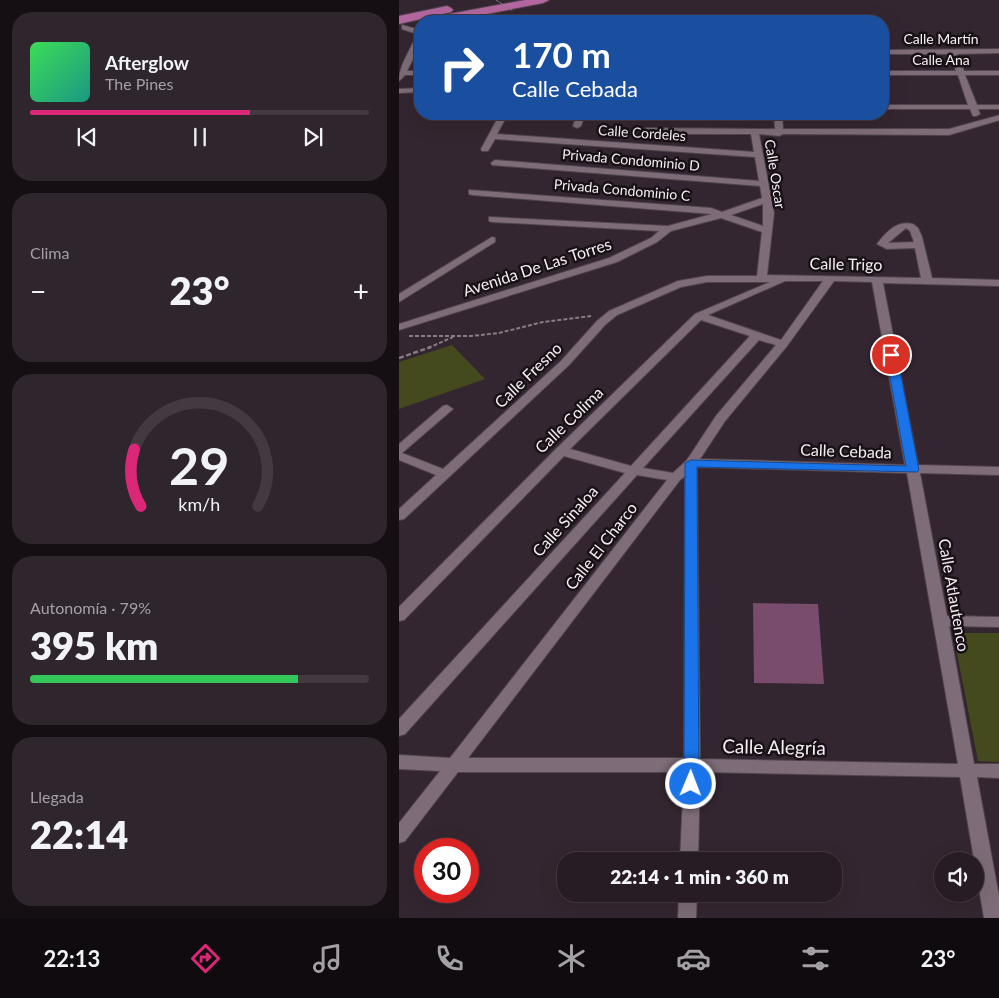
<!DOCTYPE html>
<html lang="es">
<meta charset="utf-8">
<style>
:root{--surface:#271c24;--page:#2f252c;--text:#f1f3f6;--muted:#a4a1a6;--line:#433a41;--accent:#db2777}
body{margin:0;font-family:Lato,sans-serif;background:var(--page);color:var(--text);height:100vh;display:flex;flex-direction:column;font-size:19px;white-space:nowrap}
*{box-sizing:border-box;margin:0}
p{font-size:16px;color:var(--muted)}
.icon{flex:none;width:28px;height:28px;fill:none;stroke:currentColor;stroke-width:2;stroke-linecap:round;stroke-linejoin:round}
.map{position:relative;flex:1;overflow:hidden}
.drawer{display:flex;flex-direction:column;gap:12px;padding:12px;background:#150f14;width:399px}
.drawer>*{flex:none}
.top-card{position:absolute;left:15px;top:15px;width:475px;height:105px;border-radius:20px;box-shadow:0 5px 20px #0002,0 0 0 1px var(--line);background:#1a4fa0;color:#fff;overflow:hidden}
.controls{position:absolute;left:535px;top:852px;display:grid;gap:10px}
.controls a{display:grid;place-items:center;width:50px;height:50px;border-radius:50%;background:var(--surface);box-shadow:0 5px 20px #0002,0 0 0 1px var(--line);font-size:25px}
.speed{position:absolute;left:15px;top:838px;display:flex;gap:10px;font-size:25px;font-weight:700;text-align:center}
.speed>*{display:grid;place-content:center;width:65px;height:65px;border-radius:50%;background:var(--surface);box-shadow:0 5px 20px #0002,0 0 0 1px var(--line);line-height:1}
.speed .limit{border:8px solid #d22;background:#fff;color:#111}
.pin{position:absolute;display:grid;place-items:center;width:42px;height:42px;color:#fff;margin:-21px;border:2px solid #fff;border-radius:50%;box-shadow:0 1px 5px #0007}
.me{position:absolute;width:55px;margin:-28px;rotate:1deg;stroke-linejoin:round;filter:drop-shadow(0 0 4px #0008)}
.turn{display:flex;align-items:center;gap:18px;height:105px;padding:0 15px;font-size:22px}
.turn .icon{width:65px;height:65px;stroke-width:2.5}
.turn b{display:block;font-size:35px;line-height:42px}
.big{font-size:38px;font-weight:800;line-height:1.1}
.drawer .widget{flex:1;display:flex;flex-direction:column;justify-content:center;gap:8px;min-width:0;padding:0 18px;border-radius:20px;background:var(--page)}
.drawer .dial{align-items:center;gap:0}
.dial svg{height:130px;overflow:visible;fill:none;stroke:var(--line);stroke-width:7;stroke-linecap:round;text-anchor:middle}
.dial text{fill:var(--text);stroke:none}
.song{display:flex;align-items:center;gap:15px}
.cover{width:60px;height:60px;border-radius:8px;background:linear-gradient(135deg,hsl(130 70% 55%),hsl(170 70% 35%))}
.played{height:5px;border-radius:2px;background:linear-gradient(90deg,var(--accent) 65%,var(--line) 65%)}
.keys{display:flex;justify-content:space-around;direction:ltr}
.heat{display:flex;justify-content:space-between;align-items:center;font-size:28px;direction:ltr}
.charge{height:8px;border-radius:4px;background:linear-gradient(90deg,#34c759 79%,var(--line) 0)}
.trip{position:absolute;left:158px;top:852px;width:285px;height:50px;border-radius:20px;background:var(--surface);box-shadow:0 5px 20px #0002,0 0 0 1px var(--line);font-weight:800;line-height:50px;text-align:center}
.dock{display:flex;height:80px;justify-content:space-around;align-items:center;background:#100b0e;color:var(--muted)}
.dock .icon{width:35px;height:35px}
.dock .on{color:var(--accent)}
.dock b{font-size:22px;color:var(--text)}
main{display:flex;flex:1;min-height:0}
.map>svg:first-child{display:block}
</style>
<main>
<section class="drawer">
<div class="widget">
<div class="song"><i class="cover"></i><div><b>Afterglow</b><p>The Pines</p></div></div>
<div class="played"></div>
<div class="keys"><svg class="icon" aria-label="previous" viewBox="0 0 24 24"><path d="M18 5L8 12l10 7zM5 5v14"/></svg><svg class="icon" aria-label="pause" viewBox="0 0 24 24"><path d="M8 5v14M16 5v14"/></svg><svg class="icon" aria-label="next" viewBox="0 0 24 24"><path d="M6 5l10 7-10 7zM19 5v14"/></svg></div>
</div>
<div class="widget"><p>Clima</p>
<div class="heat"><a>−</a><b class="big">23°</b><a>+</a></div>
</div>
<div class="widget dial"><svg viewBox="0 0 100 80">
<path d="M14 69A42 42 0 1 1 86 69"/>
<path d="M14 69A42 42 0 0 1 10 34" stroke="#db2777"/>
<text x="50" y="56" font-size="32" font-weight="700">29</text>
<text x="50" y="72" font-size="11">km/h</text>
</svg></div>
<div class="widget"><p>Autonomía · 79%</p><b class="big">395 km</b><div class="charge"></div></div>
<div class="widget"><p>Llegada</p><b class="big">22:14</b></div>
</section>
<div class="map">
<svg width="601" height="918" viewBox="0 0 601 918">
<rect width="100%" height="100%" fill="#342630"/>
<path fill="#45491e" d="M53 345 86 379 0 409V362Z
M554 633H600V762L579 761Z"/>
<path fill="#794b6c" d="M354 603 419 604 425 684 355 683Z"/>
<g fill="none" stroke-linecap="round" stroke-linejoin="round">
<g stroke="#51444d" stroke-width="2">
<path id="minor" d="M3 25 21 30V45L8 71H21V75H6L0 81C0 65 12 50 17 35L15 33 3 29Z
M601 49V53L558 54 565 71H601V75H566L578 105H601V109H579L581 114 577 116H574L571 109H484V105H569L559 75H484V71H557L551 54H484V50Z
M21 88V92L0 93V89Z
M101 114H109L98 134 355 152 352 134H247L243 131 247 128 376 129 375 114H383L384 129H550L601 115V120L550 135 384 134 380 136 360 134 375 213 368 275 522 278 516 248 488 249 478 244C487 232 498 220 514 224L519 228 523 237 533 278 601 280V286L484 283 519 465 601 467V475L521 473 548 616 601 617V627L550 626 575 764H601V778L578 777 601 902V918H585L561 777 301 772 299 861H281L285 772H59L6 841 0 843V823L41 771 0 769V755L51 758 268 480 238 475 6 734 0 736V719L226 473 165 456 5 620 0 621V607L158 448 296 314 371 282H308L282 287 218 315 206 325 170 365 5 519 0 520V509L37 475 0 460V444L44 406 48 405 54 409 3 453 44 469 162 361 198 321 210 311 279 281 308 276H358L363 232 322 218 272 231 258 242 218 262 0 330V324L210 258 252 238 260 231 93 222 90 221V217L269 226 313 214 73 195 70 194V190L312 208 323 212 363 198 361 186 93 165 92 163 96 160 360 181 356 157 96 139 89 151H83L82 149ZM364 204V226L332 215ZM507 228 511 231 515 242 489 243ZM386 281H424L382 340 309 315ZM435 281 473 282 506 465 301 459 326 421 388 346ZM302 320 351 336 232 466 171 449ZM360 340 377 345 317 416 288 460 274 473 244 468ZM298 467 508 473 559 764 301 759ZM286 476 285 758H69L281 480Z
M178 114H186L182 126 178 128 174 126Z
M93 237 96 238V242L0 302V294Z
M280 894H298L297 918H279Z"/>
</g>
<g stroke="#51444d" stroke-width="2">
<path id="trunk" d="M126 0H150L144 3 51 21H28L34 17Z
M48 6 52 8 54 10 52 12 0 24V16Z"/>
</g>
<path stroke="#887c84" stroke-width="2" stroke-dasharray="4 2" stroke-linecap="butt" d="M10 336H72L100 333 144 322 193 316
M29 348 54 337"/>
<path stroke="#887c84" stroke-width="2.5" stroke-dasharray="5 2.5" stroke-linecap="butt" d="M0 358 32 347"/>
<use href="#minor" fill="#7e6d78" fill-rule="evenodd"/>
<use href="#trunk" fill="#b466a0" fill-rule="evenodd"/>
<path stroke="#887c84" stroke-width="1" stroke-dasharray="3 1" stroke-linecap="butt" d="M97 0 114 11"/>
</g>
<path fill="#1a73e8" stroke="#114b97" d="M492 352 498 355 520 470 518 472 298 467 300 784 297 789 292 790 287 789 285 784 286 463 292 460 507 466 487 355Z"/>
<g text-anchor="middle" stroke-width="5" stroke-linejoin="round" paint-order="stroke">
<g font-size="14" fill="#f7edf4" stroke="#181216">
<text x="542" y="44">Calle Martín</text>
<text x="542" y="65">Calle Ana</text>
<text transform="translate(243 133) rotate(4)" y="5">Calle Cordeles</text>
<text transform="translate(232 160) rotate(5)" y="5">Privada Condominio D</text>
<text transform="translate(376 174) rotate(81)" y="5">Calle Oscar</text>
<text transform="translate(223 190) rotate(5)" y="5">Privada Condominio C</text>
</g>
<g font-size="16" fill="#f7edf4" stroke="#181216">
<text transform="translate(447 264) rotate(1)" y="6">Calle Trigo</text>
<text transform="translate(138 267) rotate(-18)" y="6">Avenida De Las Torres</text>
<text transform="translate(129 375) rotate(-44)" y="6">Calle Fresno</text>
<text transform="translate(170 420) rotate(-44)" y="6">Calle Colima</text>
<text transform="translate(447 451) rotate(2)" y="6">Calle Cebada</text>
<text transform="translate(166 521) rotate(-48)" y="6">Calle Sinaloa</text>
<text transform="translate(202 546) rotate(-52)" y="6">Calle El Charco</text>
<text transform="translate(555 595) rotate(80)" y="6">Calle Atlautenco</text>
</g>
<g font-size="19" fill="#f7edf4" stroke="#181216">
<text transform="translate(375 747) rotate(1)" y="7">Calle Alegría</text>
</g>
</g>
</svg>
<div class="controls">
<a><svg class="icon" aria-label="sound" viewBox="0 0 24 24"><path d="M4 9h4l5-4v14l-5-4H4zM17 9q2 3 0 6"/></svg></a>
</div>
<div class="speed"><div class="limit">30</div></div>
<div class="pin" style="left:492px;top:355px;background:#d93025"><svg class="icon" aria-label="arrive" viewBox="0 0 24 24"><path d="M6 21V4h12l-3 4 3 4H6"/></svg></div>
<svg class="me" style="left:292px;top:784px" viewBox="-20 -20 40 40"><circle r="17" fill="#1a73e8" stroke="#fff" stroke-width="3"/><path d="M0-11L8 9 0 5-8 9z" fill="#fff"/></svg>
<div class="trip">22:14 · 1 min · 360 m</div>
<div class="top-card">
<div class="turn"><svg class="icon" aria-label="right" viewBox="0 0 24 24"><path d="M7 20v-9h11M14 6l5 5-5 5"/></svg><div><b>170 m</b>Calle Cebada</div></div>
</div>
</div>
</main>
<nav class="dock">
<b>22:13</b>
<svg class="icon on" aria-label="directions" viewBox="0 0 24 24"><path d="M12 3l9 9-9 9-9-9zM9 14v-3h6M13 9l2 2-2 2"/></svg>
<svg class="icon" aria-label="music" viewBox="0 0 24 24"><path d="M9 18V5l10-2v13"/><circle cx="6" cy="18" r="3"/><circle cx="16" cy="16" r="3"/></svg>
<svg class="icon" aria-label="phone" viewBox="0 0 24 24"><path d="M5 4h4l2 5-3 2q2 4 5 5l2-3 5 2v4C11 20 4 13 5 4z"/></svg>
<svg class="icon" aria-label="climate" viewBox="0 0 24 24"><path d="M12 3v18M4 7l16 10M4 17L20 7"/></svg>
<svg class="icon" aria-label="car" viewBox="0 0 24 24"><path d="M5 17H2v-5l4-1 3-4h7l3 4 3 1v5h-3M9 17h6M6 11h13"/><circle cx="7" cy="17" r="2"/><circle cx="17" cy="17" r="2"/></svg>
<svg class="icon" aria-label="filters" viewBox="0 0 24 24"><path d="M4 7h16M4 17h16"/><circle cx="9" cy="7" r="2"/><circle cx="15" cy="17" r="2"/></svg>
<b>23°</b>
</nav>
